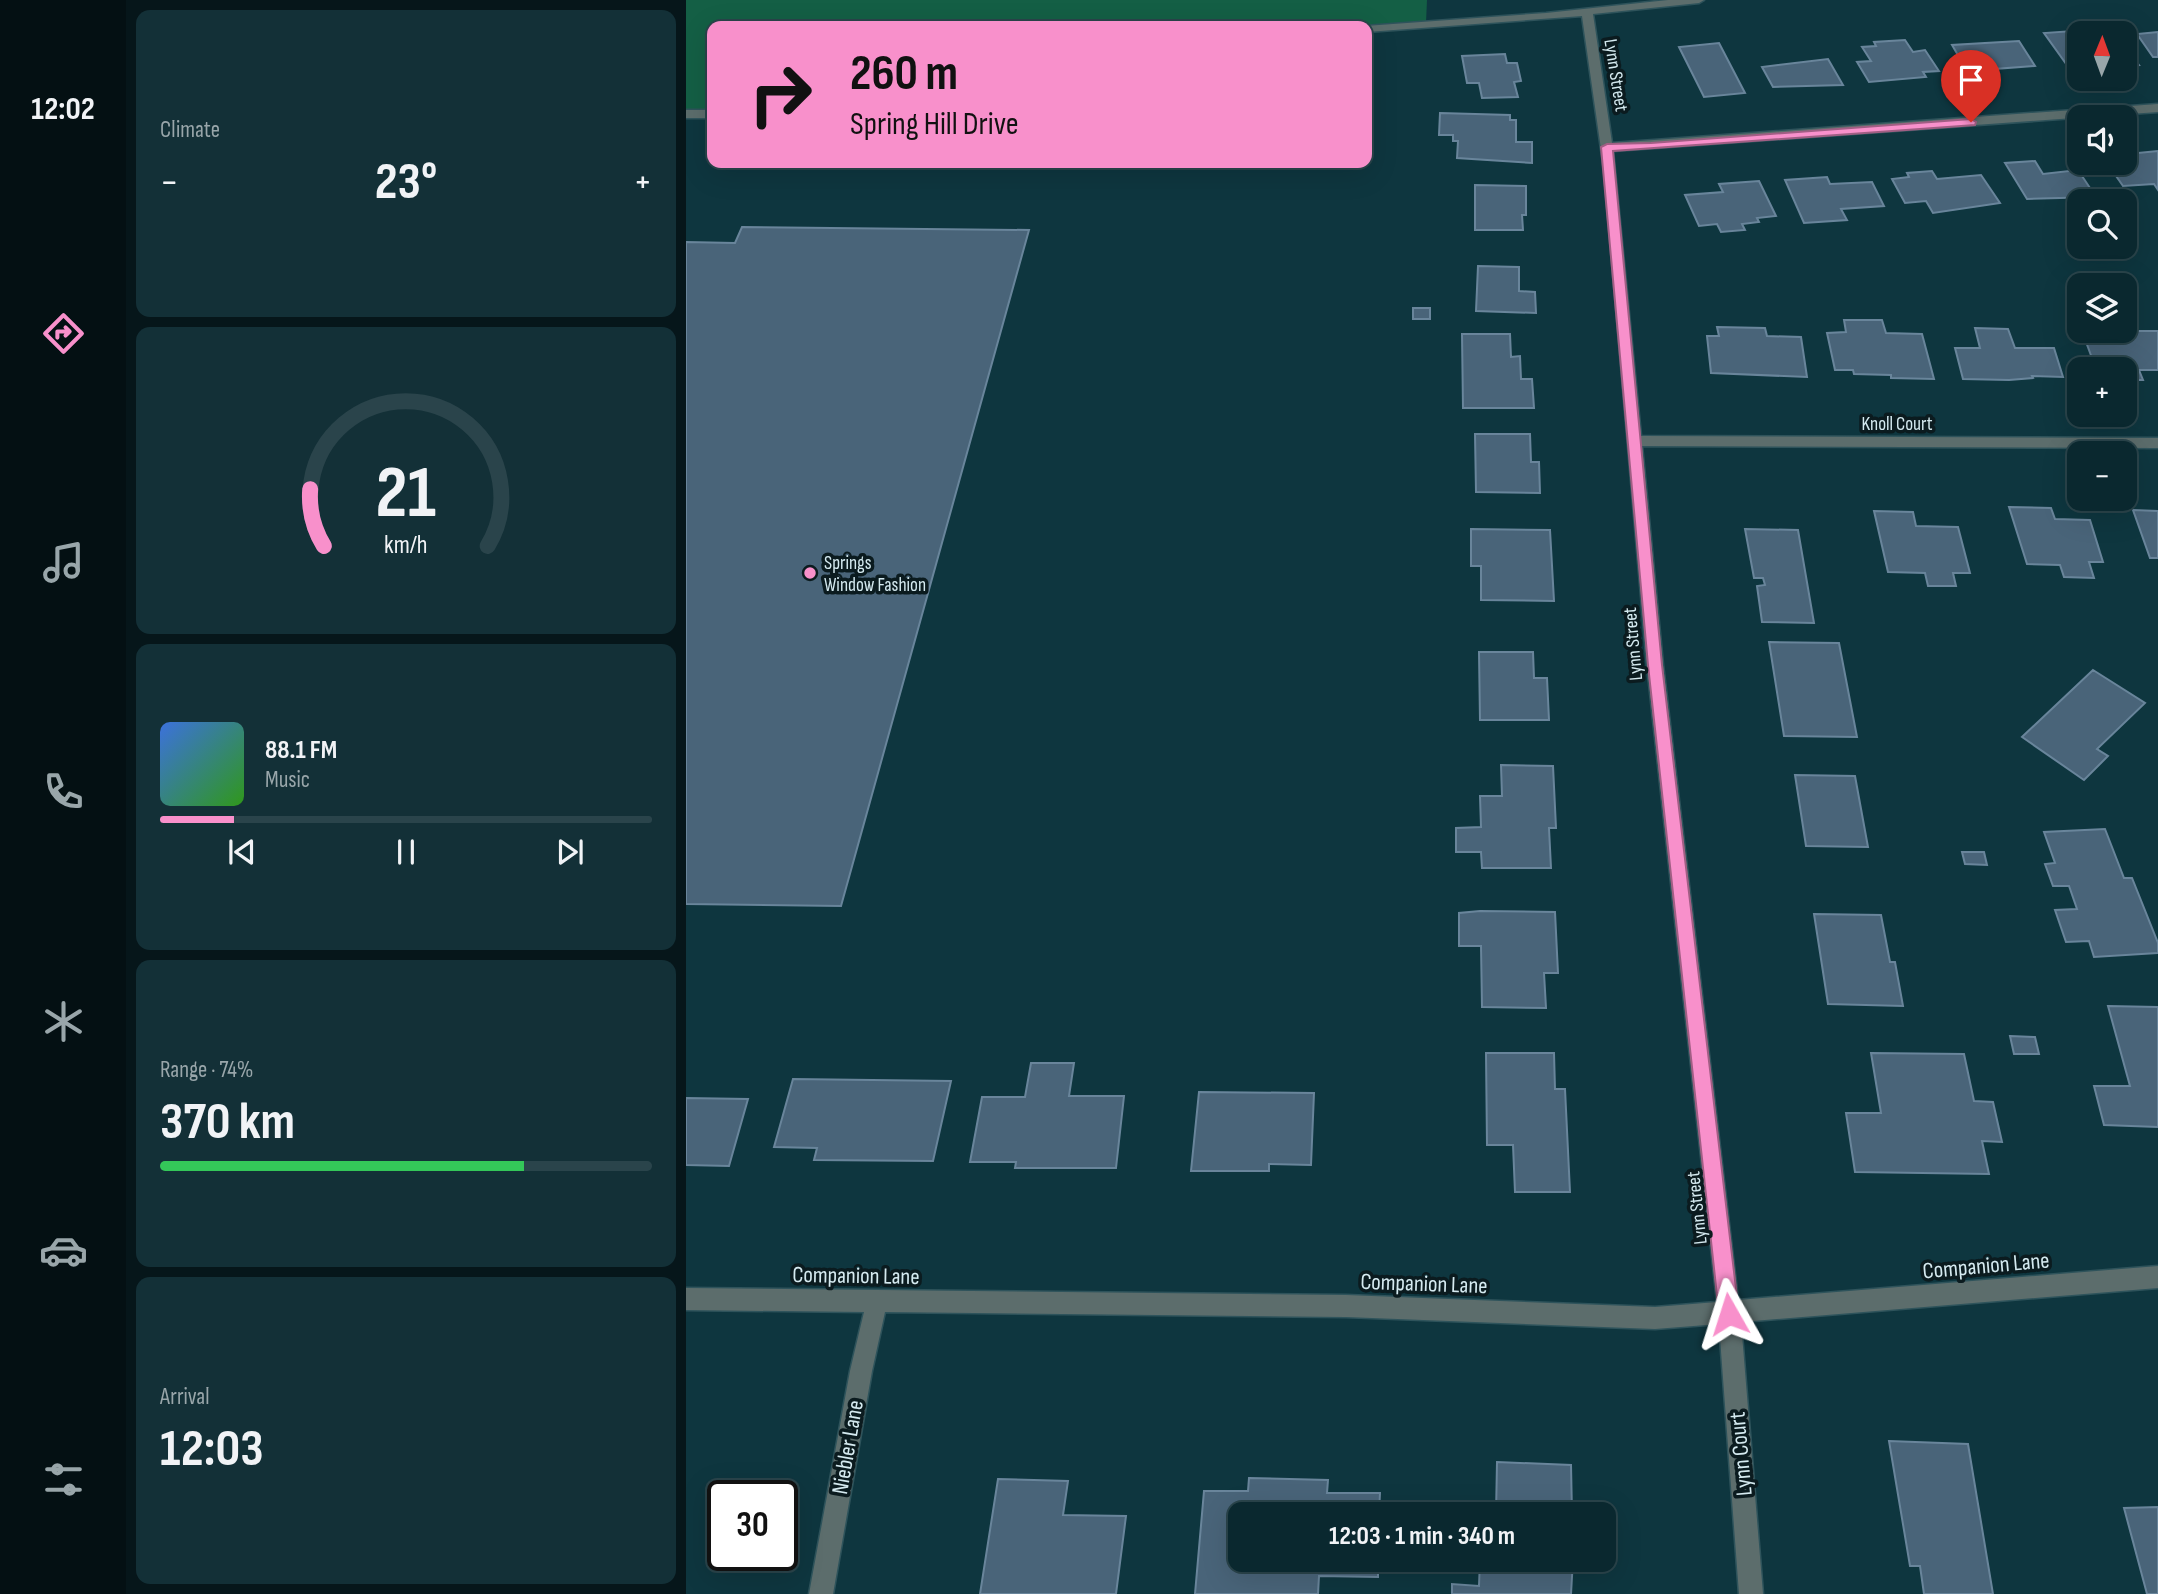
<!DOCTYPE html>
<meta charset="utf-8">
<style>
:root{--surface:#0a282f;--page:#133037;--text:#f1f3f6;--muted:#99a6aa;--line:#2a444b;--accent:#f890cb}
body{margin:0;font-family:"Sofia Sans Condensed",sans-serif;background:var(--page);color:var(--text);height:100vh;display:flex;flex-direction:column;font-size:26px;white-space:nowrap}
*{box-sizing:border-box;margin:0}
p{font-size:23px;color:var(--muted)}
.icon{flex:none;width:38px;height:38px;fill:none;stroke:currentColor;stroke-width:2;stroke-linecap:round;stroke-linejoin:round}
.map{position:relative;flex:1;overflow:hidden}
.drawer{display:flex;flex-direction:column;gap:10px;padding:10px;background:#06161a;width:560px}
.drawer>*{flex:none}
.banner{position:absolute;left:21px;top:21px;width:665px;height:147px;border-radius:14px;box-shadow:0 7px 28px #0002,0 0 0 2px var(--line);background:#f890cb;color:#111;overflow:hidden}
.needle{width:46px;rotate:1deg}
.controls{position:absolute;left:1381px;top:21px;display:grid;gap:14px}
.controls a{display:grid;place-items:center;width:70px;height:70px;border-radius:14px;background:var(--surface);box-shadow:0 7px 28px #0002,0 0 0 2px var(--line);font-size:35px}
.speed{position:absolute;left:21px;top:1480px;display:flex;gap:14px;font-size:35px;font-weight:700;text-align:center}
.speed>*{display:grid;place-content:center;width:91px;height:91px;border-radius:50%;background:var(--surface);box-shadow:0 7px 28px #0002,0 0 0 2px var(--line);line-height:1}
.speed .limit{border:4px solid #111;border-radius:10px;background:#fff;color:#111}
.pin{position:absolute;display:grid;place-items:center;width:60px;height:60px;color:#fff;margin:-72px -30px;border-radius:50% 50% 50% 0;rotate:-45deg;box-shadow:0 0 7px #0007}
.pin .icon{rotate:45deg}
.me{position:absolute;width:77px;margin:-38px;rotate:354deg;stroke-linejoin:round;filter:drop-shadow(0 0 5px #0008)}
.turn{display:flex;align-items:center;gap:24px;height:147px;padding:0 28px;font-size:32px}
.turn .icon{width:91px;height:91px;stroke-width:2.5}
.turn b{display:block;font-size:49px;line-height:60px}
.big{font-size:52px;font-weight:700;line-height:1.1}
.drawer .widget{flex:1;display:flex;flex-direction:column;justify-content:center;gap:10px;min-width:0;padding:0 24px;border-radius:14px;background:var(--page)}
.drawer .dial{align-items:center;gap:0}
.dial svg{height:182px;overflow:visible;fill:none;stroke:var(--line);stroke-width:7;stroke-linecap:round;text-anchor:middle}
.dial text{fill:var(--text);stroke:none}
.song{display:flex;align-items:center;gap:21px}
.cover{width:84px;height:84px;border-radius:10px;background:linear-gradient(135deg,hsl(220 70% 55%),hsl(110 70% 35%))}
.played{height:7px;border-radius:4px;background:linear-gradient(90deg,var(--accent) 15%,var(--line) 15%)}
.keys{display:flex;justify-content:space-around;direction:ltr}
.heat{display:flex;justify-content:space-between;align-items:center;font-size:38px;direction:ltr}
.charge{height:10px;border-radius:5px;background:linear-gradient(90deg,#34c759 74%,var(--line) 0)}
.trip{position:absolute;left:542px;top:1502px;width:388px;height:70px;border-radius:14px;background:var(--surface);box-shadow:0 7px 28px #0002,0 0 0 2px var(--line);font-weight:700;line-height:70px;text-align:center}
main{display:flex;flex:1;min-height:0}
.tab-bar{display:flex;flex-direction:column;width:126px;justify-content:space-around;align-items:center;background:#041013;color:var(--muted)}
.tab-bar .icon{width:49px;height:49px}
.tab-bar .current{color:var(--accent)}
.tab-bar b{font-size:32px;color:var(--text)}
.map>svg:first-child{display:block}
</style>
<main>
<nav class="tab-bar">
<b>12:02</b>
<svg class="icon current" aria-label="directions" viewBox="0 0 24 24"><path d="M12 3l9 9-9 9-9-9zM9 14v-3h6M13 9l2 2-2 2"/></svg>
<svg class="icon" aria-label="music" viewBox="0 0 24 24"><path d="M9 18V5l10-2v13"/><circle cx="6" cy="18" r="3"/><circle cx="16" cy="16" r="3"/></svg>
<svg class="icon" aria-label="phone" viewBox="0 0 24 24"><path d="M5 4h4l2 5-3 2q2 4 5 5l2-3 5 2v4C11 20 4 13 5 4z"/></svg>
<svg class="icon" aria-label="climate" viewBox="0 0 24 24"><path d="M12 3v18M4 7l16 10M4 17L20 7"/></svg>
<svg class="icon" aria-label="car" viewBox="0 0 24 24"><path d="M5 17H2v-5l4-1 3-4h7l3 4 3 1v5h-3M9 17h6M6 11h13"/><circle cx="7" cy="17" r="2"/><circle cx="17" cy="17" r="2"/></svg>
<svg class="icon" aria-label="filters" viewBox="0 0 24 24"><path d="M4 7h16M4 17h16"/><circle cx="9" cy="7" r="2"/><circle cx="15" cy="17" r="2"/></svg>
</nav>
<section class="drawer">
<div class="widget"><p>Climate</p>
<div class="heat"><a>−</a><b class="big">23°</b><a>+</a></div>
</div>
<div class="widget dial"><svg viewBox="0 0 100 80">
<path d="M14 69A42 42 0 1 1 86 69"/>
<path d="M14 69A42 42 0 0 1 8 44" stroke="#f890cb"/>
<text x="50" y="56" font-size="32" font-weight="700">21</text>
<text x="50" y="72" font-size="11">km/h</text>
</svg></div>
<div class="widget">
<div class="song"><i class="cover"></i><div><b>88.1 FM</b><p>Music</p></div></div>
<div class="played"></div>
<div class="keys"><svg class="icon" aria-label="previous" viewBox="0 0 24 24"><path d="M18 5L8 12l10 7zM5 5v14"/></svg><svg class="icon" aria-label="pause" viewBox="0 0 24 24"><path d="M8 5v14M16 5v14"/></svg><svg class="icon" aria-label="next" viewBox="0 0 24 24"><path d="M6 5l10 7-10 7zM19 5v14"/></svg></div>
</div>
<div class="widget"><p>Range · 74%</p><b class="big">370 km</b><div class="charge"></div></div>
<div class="widget"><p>Arrival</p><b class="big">12:03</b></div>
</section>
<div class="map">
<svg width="1472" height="1594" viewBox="0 0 1472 1594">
<rect width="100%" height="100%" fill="#0e363f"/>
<path fill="#145f45" d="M0 0H741L740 23 681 26H26V114H0Z"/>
<path fill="#496479" stroke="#69859b" stroke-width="2" d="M1416 29 1419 33H1393V67L1383 68 1358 33Z
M1472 32V57H1467L1451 34Z
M1219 40 1227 52 1239 50 1253 71 1237 72 1240 77 1183 82 1171 62 1185 61 1176 47 1190 46 1188 42Z
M1333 41 1349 66 1309 69 1312 74 1284 76 1266 45Z
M1033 43 1059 93 1018 97 993 47Z
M1438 45 1453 65 1438 66Z
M819 54 821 63H831L835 81 828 82 832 97 796 98 793 83H781L776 56Z
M1142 59 1157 85 1087 87 1076 67Z
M754 113 824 115V120H830V142H846V163L771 158 772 141H767V135H753Z
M1450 150 1452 153 1472 151V190L1468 184 1437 186 1421 163H1438V151Z
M1349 161 1357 174 1392 170 1410 197 1341 199 1319 163Z
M1246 171 1251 179 1295 175 1314 203 1247 213 1240 201 1219 203 1206 179 1223 177 1221 173Z
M1141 177 1144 184 1186 182 1198 206 1155 209 1161 220 1118 223 1099 180Z
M1073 181 1090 216 1071 218 1073 222 1056 224 1059 230 1035 232 1031 224 1013 226 999 195 1037 192 1033 184Z
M789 185 840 186V215H836L837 230H789Z
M56 227 343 230 155 906 0 904V242L49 243Z
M792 266 833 267V291L849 292 850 313 790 311Z
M727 308H744V319H727Z
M1158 320H1196L1200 333 1236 334 1248 379 1205 378V375L1168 374 1167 370H1149L1141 333 1160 332Z
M1031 327 1079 328 1081 336 1115 337 1121 377 1025 373 1021 336H1033Z
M1289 328 1322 329 1329 348H1368L1377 377 1346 376 1347 378 1323 380 1277 379 1269 348H1294Z
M1396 331H1472V370H1453L1457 380H1438V369H1410Z
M776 334H824L825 357 834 356 835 379H846L848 408H777Z
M789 434H844L845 462H853L854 493 790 492Z
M1323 507 1365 508 1369 519 1404 520 1417 562H1403L1408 578 1378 577 1374 565 1341 564Z
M1447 510 1472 511V558H1464Z
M1188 511 1227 512 1230 526 1272 527 1284 573H1267L1270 586H1242L1239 573 1202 572Z
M785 529 864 530 868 601 795 600V566H785Z
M1059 529 1112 530 1128 623 1076 622 1071 586 1079 585 1077 578H1068Z
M1083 642 1153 643 1171 737 1098 736Z
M793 652H847L848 678H861L863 720H794Z
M1407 670 1459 703 1411 749 1422 756 1398 780 1336 737Z
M815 765 867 766 870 828H863L865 868H796L795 852H770V828L795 827 794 796H816Z
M1109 775 1169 776 1182 847 1120 846Z
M1419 829 1438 878H1446L1472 943V953L1408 957 1403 941 1380 942 1369 910 1391 909 1383 886H1367L1359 864 1369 863 1358 832Z
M1276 852H1298L1301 865 1279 864Z
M794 911 869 912 872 973H858L860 1008 796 1007 795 946H773V913Z
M1128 914 1195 915 1204 962H1209L1217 1006 1142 1004Z
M1422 1006 1472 1007V1127L1418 1125 1408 1086H1444Z
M1324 1036 1349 1037 1353 1054H1328Z
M800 1053H868L869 1089H879L884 1192H829L827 1145H801Z
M1185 1053 1278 1054 1288 1101 1307 1102 1316 1142 1296 1141 1303 1174 1169 1172 1160 1113H1195Z
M345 1063H388L383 1096H438L430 1168H329L330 1162H284L296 1097H339Z
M107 1079 265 1081 247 1161 128 1160 131 1148 88 1147Z
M513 1092 628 1093 625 1165 583 1164V1171H505Z
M0 1098 62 1099 43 1166 0 1165Z
M1203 1441 1282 1444 1307 1594H1238L1234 1566H1224Z
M811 1462 885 1465 886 1514H810Z
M563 1478 642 1480 641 1493H694L693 1514H555V1559H692V1577L633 1576 632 1594H509L518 1491H562Z
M312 1479 382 1481 377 1515 440 1516 430 1594H294Z
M1472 1507V1594H1461L1438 1508Z
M794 1559H887L885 1594H766V1584L793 1586Z"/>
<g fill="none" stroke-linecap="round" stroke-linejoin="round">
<g stroke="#2e535b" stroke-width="3">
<path id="minor" d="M982 0H1018L1013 3 907 14 926 143 1472 104V112L927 151 955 436 1472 438V448L956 446 977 665 1052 1300 1472 1266V1288L1055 1322 1077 1594H1053L1033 1324 969 1329 660 1317 199 1312 186 1371 147 1594H123L164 1371 178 1312 0 1310V1288L660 1295 969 1307 1031 1302 961 665 918 170 896 16 681 32 679 26 860 13Z
M0 110H26V118H0Z"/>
</g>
<use href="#minor" fill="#5c6d6c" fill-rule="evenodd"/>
</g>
<path fill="#f890cb" stroke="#a15e84" stroke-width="2" d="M1285 119 1290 122 1289 125 927 151 976 665 1053 1314 1050 1321 1043 1324 1036 1321 1033 1314 962 665 915 147 921 144 965 143Z"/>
<circle fill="#f890cb" stroke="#0b1b1f" stroke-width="2.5" cx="124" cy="573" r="7"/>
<g text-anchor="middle" stroke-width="7" stroke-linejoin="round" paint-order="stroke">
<g font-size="19" fill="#d5eaf0" stroke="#0b1b1f">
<text transform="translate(931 75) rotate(81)" y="7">Lynn Street</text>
<text x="1211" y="430">Knoll Court</text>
<text transform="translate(946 644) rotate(-95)" y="7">Lynn Street</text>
<text transform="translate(1010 1208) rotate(-96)" y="7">Lynn Street</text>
</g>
<g font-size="19" fill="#d5eaf0" stroke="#0b1b1f" text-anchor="start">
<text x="138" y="569">Springs<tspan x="138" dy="22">Window Fashion</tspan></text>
</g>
<g font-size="23" fill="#d5eaf0" stroke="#0b1b1f">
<text transform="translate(1300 1265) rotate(-5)" y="8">Companion Lane</text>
<text transform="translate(170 1275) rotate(1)" y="8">Companion Lane</text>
<text transform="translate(738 1283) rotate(2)" y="8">Companion Lane</text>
<text transform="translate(161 1447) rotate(-80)" y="8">Niebler Lane</text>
<text transform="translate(1054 1454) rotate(-95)" y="8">Lynn Court</text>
</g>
</g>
</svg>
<div class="controls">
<a><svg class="needle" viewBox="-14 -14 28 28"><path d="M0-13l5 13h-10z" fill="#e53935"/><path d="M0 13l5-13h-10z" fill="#99a6aa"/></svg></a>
<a><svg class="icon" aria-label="sound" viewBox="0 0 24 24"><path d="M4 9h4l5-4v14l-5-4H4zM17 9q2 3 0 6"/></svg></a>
<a><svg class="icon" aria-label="search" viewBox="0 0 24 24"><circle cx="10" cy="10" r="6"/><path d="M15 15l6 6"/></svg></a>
<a><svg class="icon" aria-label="layers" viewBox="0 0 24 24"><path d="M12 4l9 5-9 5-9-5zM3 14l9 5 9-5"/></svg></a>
<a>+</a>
<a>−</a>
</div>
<div class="speed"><div class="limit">30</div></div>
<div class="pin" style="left:1285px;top:122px;background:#d93025"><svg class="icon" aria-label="arrive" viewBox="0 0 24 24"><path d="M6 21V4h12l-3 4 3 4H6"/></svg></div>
<svg class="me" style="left:1043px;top:1314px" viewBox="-20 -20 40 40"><path d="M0-17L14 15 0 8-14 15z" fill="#f890cb" stroke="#fff" stroke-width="4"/></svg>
<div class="trip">12:03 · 1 min · 340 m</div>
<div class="banner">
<div class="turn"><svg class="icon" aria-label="right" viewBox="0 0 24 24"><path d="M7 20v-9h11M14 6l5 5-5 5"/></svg><div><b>260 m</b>Spring Hill Drive</div></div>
</div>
</div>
</main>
